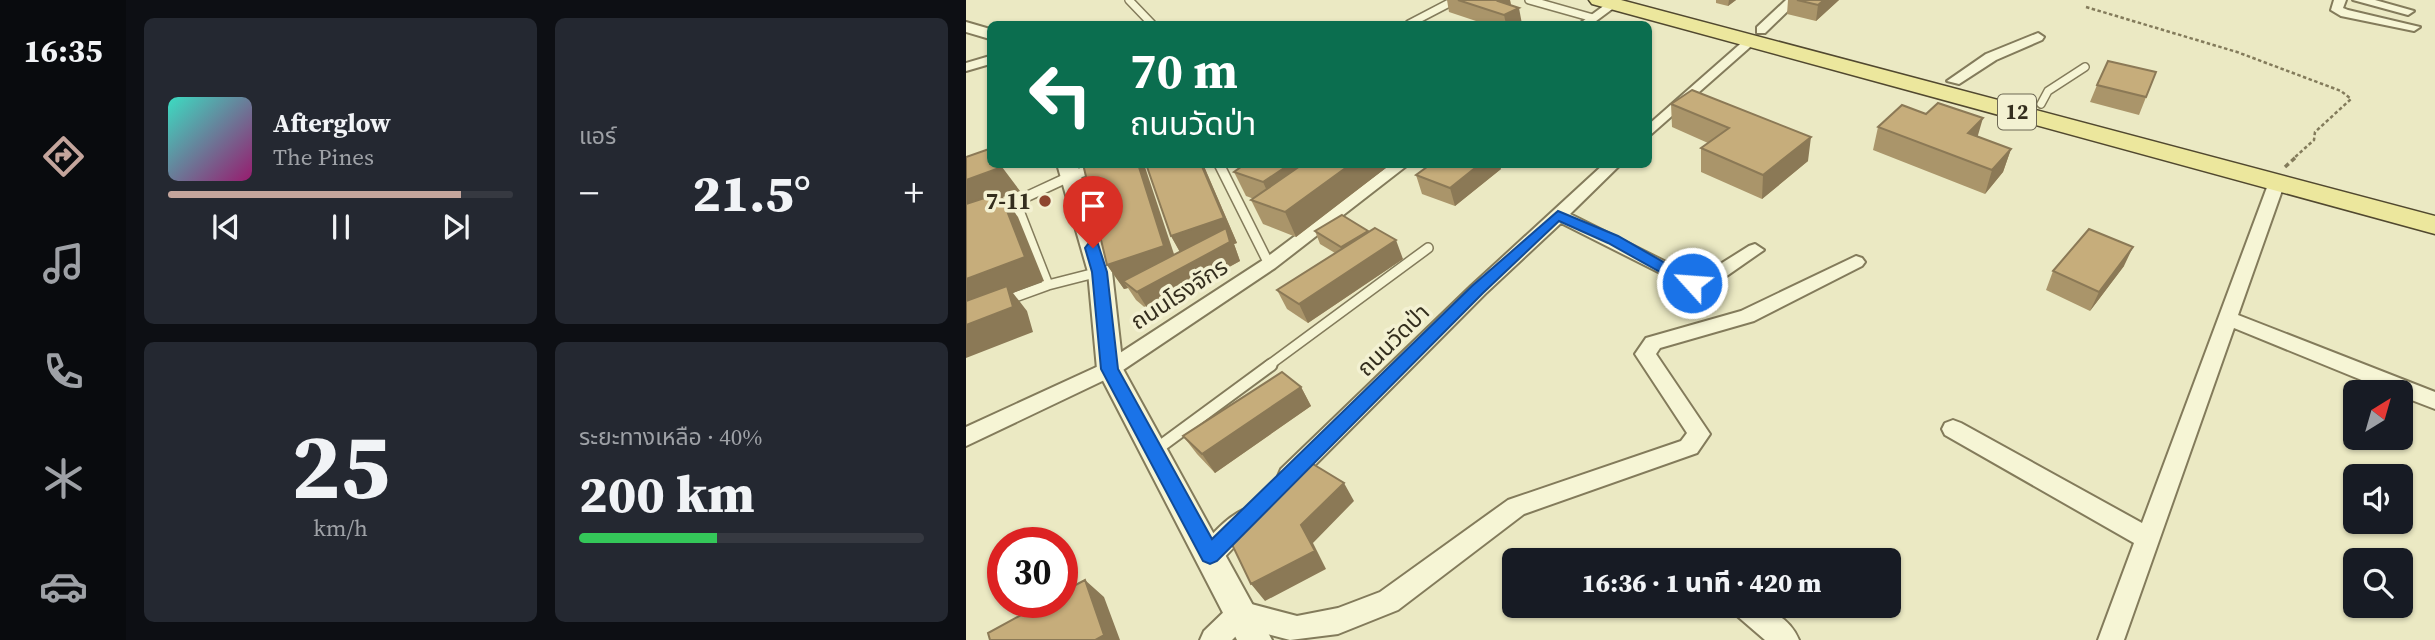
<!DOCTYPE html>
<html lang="th">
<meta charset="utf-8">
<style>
:root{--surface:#171b24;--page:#242831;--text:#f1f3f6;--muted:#9ea1a6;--line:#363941;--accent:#c4a59c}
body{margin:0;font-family:"Source Serif 4","Noto Sans Thai",serif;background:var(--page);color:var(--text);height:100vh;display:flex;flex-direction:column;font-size:26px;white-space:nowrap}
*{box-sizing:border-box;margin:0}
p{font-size:23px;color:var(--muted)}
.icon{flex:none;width:38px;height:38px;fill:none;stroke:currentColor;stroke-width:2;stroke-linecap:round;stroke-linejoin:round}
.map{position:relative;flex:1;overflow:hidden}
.details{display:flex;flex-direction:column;gap:18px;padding:18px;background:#0d0f14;width:840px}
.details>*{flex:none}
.hud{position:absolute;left:21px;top:21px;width:665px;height:147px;border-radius:10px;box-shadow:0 2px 5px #0004;background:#0b6e4f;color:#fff;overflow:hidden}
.needle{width:46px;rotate:37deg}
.controls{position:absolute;left:1377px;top:380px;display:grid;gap:14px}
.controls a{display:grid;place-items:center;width:70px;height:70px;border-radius:10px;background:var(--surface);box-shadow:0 2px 5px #0004;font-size:35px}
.speed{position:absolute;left:21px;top:527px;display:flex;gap:14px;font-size:35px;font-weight:700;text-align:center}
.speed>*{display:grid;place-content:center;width:91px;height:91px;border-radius:50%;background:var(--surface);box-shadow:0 2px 5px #0004;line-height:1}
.speed .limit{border:10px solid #d22;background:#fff;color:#111}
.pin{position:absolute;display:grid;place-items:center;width:60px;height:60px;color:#fff;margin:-72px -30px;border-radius:50% 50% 50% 0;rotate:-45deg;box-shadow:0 0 7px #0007}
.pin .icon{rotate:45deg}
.me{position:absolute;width:77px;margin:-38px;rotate:296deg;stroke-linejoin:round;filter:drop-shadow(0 0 5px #0008)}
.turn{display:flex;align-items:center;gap:24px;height:147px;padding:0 28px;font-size:32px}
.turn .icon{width:91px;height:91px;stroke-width:2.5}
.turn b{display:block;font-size:49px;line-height:60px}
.big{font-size:52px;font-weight:800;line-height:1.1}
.details .widget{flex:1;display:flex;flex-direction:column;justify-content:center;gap:10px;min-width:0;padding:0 24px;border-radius:10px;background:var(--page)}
.details .dial{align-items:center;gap:0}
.dial b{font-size:91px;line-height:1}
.song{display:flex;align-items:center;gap:21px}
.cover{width:84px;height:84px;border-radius:10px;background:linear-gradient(135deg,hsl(170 70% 55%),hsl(320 70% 35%))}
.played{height:7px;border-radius:4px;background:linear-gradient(90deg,var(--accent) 85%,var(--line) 85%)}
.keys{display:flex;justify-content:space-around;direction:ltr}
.heat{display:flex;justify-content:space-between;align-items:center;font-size:38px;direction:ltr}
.charge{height:10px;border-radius:5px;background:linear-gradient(90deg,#34c759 40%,var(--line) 0)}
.details .tiles{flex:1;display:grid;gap:18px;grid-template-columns:repeat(2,1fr)}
.trip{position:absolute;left:536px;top:548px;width:399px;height:70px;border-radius:10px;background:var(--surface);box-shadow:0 2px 5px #0004;font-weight:800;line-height:70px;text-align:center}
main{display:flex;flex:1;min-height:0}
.tabs{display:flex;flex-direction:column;width:126px;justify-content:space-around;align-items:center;background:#090b0e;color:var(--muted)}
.tabs .icon{width:49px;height:49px}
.tabs .selected{color:var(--accent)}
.tabs b{font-size:32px;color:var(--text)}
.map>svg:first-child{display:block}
</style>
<main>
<nav class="tabs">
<b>16:35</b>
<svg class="icon selected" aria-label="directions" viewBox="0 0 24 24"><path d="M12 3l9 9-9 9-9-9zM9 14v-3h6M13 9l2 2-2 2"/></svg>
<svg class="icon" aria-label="music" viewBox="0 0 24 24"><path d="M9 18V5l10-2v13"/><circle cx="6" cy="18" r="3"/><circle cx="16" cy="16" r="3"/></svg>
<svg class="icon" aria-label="phone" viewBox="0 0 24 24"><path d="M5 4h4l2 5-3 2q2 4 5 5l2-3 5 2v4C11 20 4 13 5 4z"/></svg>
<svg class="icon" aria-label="climate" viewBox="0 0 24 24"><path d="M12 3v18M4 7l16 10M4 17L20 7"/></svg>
<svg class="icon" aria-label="car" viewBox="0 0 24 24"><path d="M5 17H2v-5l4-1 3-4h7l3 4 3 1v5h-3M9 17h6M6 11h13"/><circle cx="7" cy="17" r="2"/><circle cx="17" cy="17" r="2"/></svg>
</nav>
<section class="details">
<div class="tiles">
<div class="widget">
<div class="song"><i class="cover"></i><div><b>Afterglow</b><p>The Pines</p></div></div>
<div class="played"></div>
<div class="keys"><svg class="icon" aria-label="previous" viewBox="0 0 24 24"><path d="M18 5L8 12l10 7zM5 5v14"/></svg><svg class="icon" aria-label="pause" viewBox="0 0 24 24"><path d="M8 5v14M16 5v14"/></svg><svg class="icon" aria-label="next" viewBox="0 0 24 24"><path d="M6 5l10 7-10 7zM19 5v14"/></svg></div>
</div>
<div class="widget"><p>แอร์</p>
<div class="heat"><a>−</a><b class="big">21.5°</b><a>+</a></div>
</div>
<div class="widget dial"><b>25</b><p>km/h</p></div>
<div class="widget"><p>ระยะทางเหลือ · 40%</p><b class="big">200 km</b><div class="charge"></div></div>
</div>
</section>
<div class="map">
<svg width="1469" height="640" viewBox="0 0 1469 640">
<rect width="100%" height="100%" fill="#ebe9c3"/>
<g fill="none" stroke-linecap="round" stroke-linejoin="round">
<g stroke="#837b5b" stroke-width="10">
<path id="service-far2" d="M163 0 186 24
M563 0 627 18
M443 24 489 0
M1075 104 1082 91 1119 67"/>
</g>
<g stroke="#837b5b" stroke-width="12">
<path id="service-far1" d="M253 164 303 264
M50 203 82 285
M34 209 105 176 140 164
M38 301 82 285 133 272
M302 366 462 248"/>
</g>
<g stroke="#837b5b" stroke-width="15">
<path id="service" d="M188 451 305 365"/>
</g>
<g stroke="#837b5b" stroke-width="4">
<path id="minor" d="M820 0H833L799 33H791V27Z
M1368 0H1380L1377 8 1382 10 1454 27 1448 31 1375 16 1365 10Z
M1387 0H1409L1448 11 1442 15Z
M643 2 653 4 626 24H613Z
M1072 33 1078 37 1076 40 1030 60 993 84 981 81 1020 54Z
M781 38 791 41 682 137V125Z
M24 56V64L0 71V63Z
M425 164H443L309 268 151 374 0 446V427L137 364 297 260Z
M638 164H655L604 214 728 276 740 273 783 246 789 244 798 250 752 282 726 289 595 223 519 294 331 483 323 486 315 483 312 476 315 469 505 286Z
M1311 177 1319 182 1272 315 1469 392V409L1435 396V392H1425L1268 328 1158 640H1132L1168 543 979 435 976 429 979 423 987 420 995 423 1176 523 1303 182Z
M890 256 896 258 899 262 896 266 788 321 694 348 690 354 744 434 731 453 558 514 432 610 372 634 324 640 278 628 266 640H234L238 631 265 605 274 601 331 616 372 608 414 592 542 500 715 441 721 433 669 354 680 338 775 311Z
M279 509 287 513 291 520 287 527 253 563 244 566 235 563 232 555C239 539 262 516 279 509Z
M766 606C793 604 821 612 833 640H799L770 615Z"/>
</g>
<g stroke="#837b5b" stroke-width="4">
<path id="tertiary" d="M0 22 24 29V39L0 32Z
M91 164H111L146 272 157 369 306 640H271L131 369 122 272Z"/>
</g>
<g stroke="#51482f" stroke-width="3">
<path id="primary" d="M623 0H655L1469 216V234L626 4Z"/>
</g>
<path stroke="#837b5b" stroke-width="2.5" stroke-dasharray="3.5 2.5" stroke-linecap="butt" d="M1120 7 1271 52 1375 91 1385 99 1349 132 1348 140 1328 158"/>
<path stroke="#837b5b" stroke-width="3.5" stroke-dasharray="5 3.5" stroke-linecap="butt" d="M1319 167 1330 157"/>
<use href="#service-far2" stroke="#f6f5d5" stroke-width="7"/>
<use href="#service-far1" stroke="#f6f5d5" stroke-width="9"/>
<use href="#service" stroke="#f6f5d5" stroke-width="11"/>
<use href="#minor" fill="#f6f5d5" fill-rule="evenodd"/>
<use href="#tertiary" fill="#f6f5d5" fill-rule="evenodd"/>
<use href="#primary" fill="#ece79d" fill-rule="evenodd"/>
</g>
<path fill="#aa956a" d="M481 0H544L545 5 556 24H519L483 12Z
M750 0H770L762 6 750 3Z
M822 0H873L850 21 821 14Z
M1190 72 1173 115 1124 102 1131 85Z
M705 104 842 161 796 199 735 172V148L742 143 706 127Z
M912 127 1012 137 1045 149 1037 172 1019 194 907 150Z
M180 164H237L271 243 268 244 274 261 183 311 170 300 162 288 158 289 141 265 208 255 214 252 205 236Z
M279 164H425L330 237 297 224 285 200 288 199 280 196 268 172Z
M535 169 489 206 456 194 450 175Z
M349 231H402V232L437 259 342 323 321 309 311 290 369 253 354 244Z
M1158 266 1124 311 1080 290 1087 271Z
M335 387 345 406 249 473 231 454 217 436Z"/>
<path fill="#8b7956" d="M533 0H544L546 11 534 14Z
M763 0H770L762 6Z
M858 0H873L850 21 852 5Z
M553 8 556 24H540L538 15Z
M1017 118 1010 142 1002 133Z
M845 137 842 161 796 199 797 175Z
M1045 149 1037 172 1019 194 1026 170Z
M172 164H178L213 269 219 261 205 236 235 164H237L271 243 268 244 274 261 183 311 171 292 157 281 162 288 158 289 141 265Z
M324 164H368L308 206 297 182Z
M385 164H425L330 237 319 212Z
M514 164H534L535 169 489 206 484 188Z
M36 167 54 191 37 197 52 217 78 281 47 293 61 311 67 332 0 358V180Z
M402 231 406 244 380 260 375 247Z
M430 240 437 259 342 323 333 304Z
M1167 247 1158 266 1124 311 1133 292Z
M335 387 345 406 249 473 236 454Z
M378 483 388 501 347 543 360 569 299 601 285 584 335 525Z
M119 580 138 597 154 640H129Z"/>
<path fill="#c6ad7b" stroke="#8b7956" stroke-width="2" d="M492 0H533L532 1 553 8 538 15Z
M831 0H858L852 5Z
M1142 61 1190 72 1180 97 1131 85Z
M726 90 845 137 797 175 735 148 763 128 705 104Z
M972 103 1017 118 1002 133 1045 149 1026 170 912 127 936 105 960 114Z
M23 149 24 151V164H35L36 167 0 180V157Z
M117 164H172L198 246 141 265Z
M180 164H235L258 218 205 236Z
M279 164H324L297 182 268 172Z
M337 164H385L319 212 285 200Z
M465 164H514L484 188 450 175Z
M34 193 59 257 0 279V204Z
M376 215 402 231 375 247 349 231Z
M260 228 264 242 171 292 157 281Z
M409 228 430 240 333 304 311 290Z
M1123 229 1167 247 1133 292 1087 271Z
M41 286 47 307 0 325V301Z
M316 372 335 387 236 454 217 436Z
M337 458 378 483 335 525 349 551 285 584 260 532Z
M119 580 138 635 129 640H24L22 633 79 602H96V592Z"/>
<path fill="#1a73e8" stroke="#114b97" stroke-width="2" d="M592 211 652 236 734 283 732 287H721L642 243 593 221 517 293 251 561 244 564 237 561 135 369 126 272 119 248 122 244H132L141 272 152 369 246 539 506 286Z"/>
<circle fill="#8e462f" stroke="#f3f1d2" stroke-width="2.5" cx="79" cy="201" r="7"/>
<g text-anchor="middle" stroke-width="7" stroke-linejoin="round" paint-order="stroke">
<rect fill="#f3f1d2" stroke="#6d6854" stroke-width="2" x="1032" y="94.5" width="38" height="35" rx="5"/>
<g font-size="21" font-weight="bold" fill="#342e1e">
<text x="1051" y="119">12</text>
</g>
<g font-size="23" font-weight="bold" fill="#342e1e" stroke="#f3f1d2" text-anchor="end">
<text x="65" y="209">7-11</text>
</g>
<g font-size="23" fill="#342e1e" stroke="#f3f1d2">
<text transform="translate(213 294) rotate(-33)" y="8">ถนนโรงจักร</text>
<text transform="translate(427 340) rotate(-45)" y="8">ถนนวัดป่า</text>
</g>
</g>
</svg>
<div class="controls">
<a><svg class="needle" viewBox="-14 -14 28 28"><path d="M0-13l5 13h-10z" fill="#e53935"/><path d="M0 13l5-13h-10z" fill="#9ea1a6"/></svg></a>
<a><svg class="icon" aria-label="sound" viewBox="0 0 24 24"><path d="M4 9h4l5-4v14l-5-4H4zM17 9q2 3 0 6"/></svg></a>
<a><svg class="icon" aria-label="search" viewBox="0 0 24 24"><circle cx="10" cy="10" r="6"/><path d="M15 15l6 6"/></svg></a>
</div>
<div class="speed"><div class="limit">30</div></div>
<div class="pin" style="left:127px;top:248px;background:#d93025"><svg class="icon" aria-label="arrive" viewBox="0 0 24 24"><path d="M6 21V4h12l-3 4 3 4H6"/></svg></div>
<svg class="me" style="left:726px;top:283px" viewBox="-20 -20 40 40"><circle r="17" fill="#1a73e8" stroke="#fff" stroke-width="3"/><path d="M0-11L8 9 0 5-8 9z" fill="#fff"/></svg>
<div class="trip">16:36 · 1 นาที · 420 m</div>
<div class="hud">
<div class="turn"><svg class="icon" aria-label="left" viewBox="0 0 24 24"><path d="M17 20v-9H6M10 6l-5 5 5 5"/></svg><div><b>70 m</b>ถนนวัดป่า</div></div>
</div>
</div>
</main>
